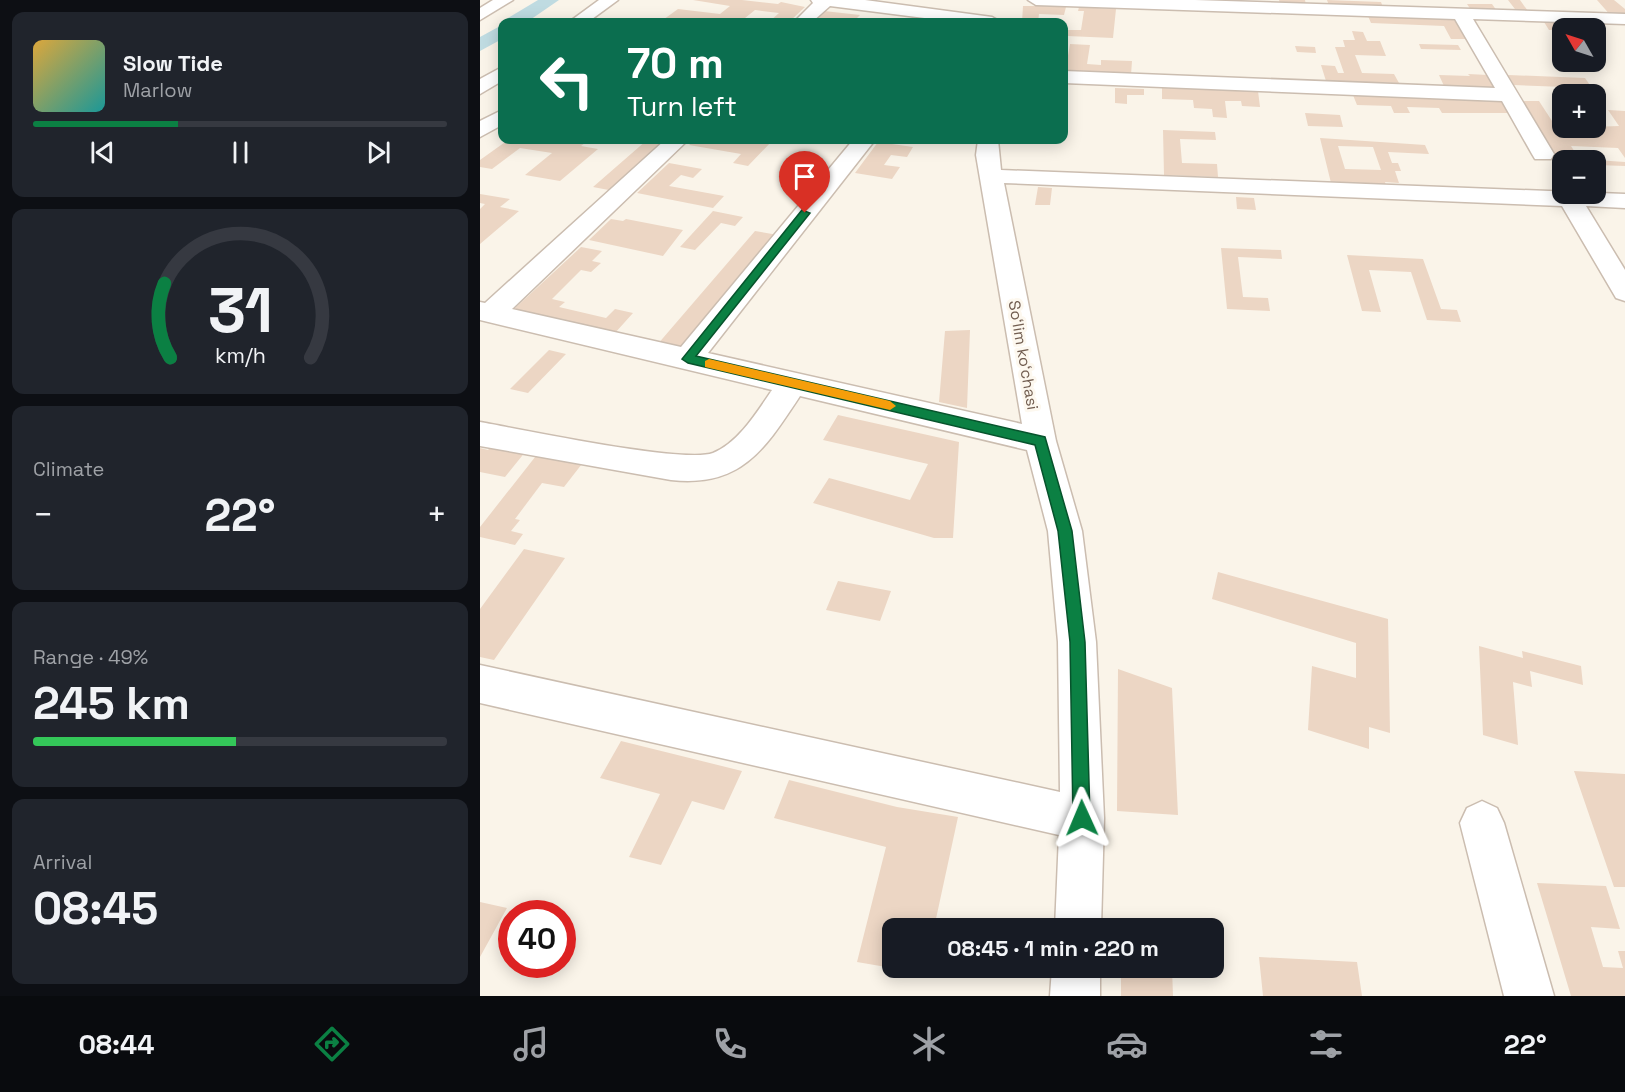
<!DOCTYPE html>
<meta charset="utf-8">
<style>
:root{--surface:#171b24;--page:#20242c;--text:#f1f3f6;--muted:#9ea1a6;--line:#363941;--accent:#0b8043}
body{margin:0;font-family:"Space Grotesk",sans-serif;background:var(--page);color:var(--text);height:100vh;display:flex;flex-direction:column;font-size:22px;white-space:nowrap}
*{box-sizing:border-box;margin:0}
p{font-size:20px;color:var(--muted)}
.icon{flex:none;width:33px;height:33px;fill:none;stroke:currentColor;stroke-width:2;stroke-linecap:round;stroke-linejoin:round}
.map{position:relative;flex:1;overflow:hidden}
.side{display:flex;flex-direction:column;gap:12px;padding:12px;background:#0d0f14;width:480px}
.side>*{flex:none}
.banner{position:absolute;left:18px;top:18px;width:570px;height:126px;border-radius:12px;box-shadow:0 3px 15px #0003;background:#0b6e4f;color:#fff;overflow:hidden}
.needle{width:39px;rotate:309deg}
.controls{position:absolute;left:1072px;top:18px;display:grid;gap:12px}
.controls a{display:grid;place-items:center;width:54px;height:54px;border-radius:12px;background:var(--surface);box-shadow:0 3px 15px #0003;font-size:30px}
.speed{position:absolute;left:18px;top:900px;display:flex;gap:12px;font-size:30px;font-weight:700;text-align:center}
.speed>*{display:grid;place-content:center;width:78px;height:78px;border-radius:50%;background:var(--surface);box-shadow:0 3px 15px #0003;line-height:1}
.speed .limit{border:9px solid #d22;background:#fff;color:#111}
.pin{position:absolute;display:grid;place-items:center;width:51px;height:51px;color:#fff;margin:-62px -26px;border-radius:50% 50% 50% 0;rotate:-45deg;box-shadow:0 0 6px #0007}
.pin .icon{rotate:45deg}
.me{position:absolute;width:66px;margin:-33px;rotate:359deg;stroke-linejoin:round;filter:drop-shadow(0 0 4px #0008)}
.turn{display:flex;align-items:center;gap:21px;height:126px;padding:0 30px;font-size:27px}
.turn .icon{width:78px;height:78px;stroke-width:2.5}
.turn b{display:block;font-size:42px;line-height:51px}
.big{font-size:45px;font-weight:700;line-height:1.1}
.side .tile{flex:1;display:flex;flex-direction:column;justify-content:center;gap:9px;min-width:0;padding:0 21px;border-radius:12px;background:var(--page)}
.side .dial{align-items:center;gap:0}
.dial svg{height:156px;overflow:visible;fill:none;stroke:var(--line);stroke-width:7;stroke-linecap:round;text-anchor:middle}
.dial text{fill:var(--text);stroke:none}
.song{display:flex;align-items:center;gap:18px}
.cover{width:72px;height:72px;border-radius:9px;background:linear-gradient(135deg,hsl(40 70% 55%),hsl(180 70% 35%))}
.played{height:6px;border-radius:3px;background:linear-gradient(90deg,var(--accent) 35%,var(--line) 35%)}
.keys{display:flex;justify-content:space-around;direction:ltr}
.heat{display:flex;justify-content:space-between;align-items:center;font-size:33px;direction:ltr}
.charge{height:9px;border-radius:4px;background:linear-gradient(90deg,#34c759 49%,var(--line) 0)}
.trip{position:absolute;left:402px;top:918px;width:342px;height:60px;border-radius:12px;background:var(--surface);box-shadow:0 3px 15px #0003;font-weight:700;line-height:60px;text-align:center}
.menu{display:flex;height:96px;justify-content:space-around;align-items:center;background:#090b0e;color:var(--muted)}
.menu .icon{width:42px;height:42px}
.menu .current{color:var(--accent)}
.menu b{font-size:27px;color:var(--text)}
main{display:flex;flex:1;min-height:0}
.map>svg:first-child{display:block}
</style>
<main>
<section class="side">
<div class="tile">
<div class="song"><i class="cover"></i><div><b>Slow Tide</b><p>Marlow</p></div></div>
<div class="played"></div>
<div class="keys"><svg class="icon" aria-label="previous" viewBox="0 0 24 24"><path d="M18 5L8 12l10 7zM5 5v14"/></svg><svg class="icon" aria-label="pause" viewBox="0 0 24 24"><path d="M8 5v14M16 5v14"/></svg><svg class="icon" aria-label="next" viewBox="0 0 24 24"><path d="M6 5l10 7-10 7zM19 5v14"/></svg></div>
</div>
<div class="tile dial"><svg viewBox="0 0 100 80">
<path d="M14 69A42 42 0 1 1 86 69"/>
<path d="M14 69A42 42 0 0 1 11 31" stroke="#0b8043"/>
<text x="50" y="56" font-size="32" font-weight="700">31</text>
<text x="50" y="72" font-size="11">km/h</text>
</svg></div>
<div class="tile"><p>Climate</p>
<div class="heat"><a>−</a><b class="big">22°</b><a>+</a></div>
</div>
<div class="tile"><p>Range · 49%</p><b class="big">245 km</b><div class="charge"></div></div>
<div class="tile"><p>Arrival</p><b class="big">08:45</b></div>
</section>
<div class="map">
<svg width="1145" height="996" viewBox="0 0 1145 996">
<rect width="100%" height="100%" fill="#faf4e9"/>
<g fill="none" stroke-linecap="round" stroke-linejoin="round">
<path fill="#bfdbe1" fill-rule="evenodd" d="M58 0H79L47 22H26L28 18Z
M22 25V39L0 51V37Z"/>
</g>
<path fill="#ecd6c4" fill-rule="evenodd" d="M213 0H262L298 4 301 2 325 7 309 22H289L299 13 275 10 260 22H180L198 9 240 14 250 6Z
M799 0H825L826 5 800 4Z
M847 0 901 2 904 10 850 8Z
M1028 0H1040L1050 14 1038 13Z
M1117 0H1134L1145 9V17H1132Z
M987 4H1012L1017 11 991 10Z
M543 6H560L586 7 584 15 559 14 558 22H542Z
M599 7 636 9 633 38 587 36 588 30H601L604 11H598Z
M344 11 380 15 373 22 353 20 351 22H332Z
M888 16 974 19 986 39H971L964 26 891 23Z
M1064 22 1091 23 1095 28H1083V39L1076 30H1069Z
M872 31 883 32 887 41H900L906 56 875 55 882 73 914 74 919 83 846 81 841 65 855 66 858 73H864L855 47H865L863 40H875Z
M590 44 610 45 607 64 621 65V60L652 61 651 75 585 73Z
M939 44 978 45 981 50 941 49Z
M815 46 835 47 836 53 817 52Z
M988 74 1008 75 1016 88 964 86 959 75 990 76Z
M1028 75 1105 78 1112 88 1034 85Z
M635 88 664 89V95H647V104L635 103Z
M682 88 778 91 780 107 762 106 761 101H745L747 118 733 117 732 109 714 108 713 100 682 99Z
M873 95 1024 100 1031 113H962L959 108 927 107 930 113H914L911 106 877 105Z
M1043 101H1059L1074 124H1083V128L1139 126 1128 110 1145 111V158L1138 148 1091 146 1100 160H1083V163H1079Z
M825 113 860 115 863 127 828 126Z
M683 130 735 132 736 140 700 139 702 163 737 164 738 177 684 175Z
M840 138 945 145 949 154 908 152 912 163H918L921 171H915L919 183 905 182 906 185 851 183ZM858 146 893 147 901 170 865 169Z
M28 140 75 142 78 140H109L101 146 118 149 80 181 45 175 72 153 40 148 12 169 0 167V160Z
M167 140H189L134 191 113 187Z
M215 140H293L268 166 253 163 261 154 209 145Z
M398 142 433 147 427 157 411 155 404 165 420 167 412 179 375 173Z
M1116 160 1145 162V166L1116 165Z
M189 163 222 169 213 178 201 175 189 186 244 196 233 208 157 193Z
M558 187 572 188 570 205H555Z
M0 194 30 199 20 207 39 211 0 244V209L5 204 0 203Z
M756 197 774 198 776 210 757 209Z
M233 211 263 217 255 226 241 223 215 250 200 247Z
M131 219 143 221 146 219 203 230 183 256 109 240Z
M275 231 298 235 202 351 177 345Z
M101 247 122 251 112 261 121 263 111 272 101 270 72 299 85 302 79 307 126 318 135 309 153 313 135 333 33 310Z
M741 248 801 250 802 259 758 257 763 297 788 298 790 311 747 309Z
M867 255 943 259 961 309 977 310 981 322 947 320 931 272 889 270 901 312 882 311Z
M490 330 487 408 459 402 465 331Z
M69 350 86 354 48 393 30 389Z
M358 415 479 442 473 538H454L333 503 349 478 430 500 448 464 343 440Z
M12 445 46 451 25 477 0 472V448L8 450Z
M59 452 105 460 84 487 62 483 35 519 40 520 31 531 43 534 35 545 0 537V527Z
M44 549 85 558 14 660 0 657V609Z
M738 572 908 619 910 733 889 727V749L828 730 832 666 876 678V643L732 599Z
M358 581 411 591 400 621 346 610Z
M999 646 1043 658 1042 651 1101 666 1103 685 1050 671 1052 687 1033 682 1038 745 1003 735Z
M638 669 692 688 698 815 637 811Z
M141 741 262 771 244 810 212 801 181 865 149 857 180 794 120 778Z
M1094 771 1145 774V887H1134Z
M309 780 417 807 478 817 454 928H412V968L377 962 406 847 294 818Z
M1057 883 1126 886 1140 929 1111 927 1123 967 1143 968 1138 951H1145V996H1091Z
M0 902 27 908 0 957Z
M779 957 877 962 882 996H783Z
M414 968H446L445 974Z
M641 968H692L693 996H641Z"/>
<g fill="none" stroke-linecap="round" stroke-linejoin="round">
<g stroke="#cbbdb0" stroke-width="3">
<path id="minor" d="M13 0H33L0 20V8Z
M119 0H138L108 22H89Z
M331 0H385L512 17 521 22H476L350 6 332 22H314L333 3Z
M548 0H715L1145 14V24L993 19 1074 154 1071 159H1055L1052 154 1022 101 584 83V71L1015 88 975 19 556 5Z
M22 67V81L0 94V79Z
M22 110V125L0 137V121Z
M185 140H208L32 309 201 347 373 140H395L228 353 542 424 496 155 498 140H518L521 170 1145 194V208L1106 206 1145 270V301L1136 298 1082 206 524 183 576 441 602 531 616 642 624 818 621 928H575L579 835 0 703V665L580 792 578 642 568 531 547 450 320 396C285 449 261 488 191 480L0 446V422C40 429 204 464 233 453 259 442 277 412 292 390L0 320V302L5 303Z
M1002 801 1017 808 1024 823 1074 996H1024L980 823 987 808Z
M572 968H620V996H570Z"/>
</g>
<use href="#minor" fill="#fff" fill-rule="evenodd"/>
</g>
<path fill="#0b8043" stroke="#07532c" stroke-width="1.5" d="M322 210 330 213 216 356 565 437 592 531 605 642 610 818 608 825 602 827 595 825 593 818 590 642 578 531 555 445 208 363 202 359Z"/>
<path fill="#f59e0b" d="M229 359 410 401 416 406 410 410 225 367V361Z"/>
<g text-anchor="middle" stroke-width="6" stroke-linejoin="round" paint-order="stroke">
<g font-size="16" fill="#715d50" stroke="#fdf8ef">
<text transform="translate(544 355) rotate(80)" y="6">Soʻlim koʻchasi</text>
</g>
</g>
</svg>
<div class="controls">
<a><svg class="needle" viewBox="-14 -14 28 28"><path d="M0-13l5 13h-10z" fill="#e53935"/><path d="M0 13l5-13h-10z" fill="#9ea1a6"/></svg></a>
<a>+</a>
<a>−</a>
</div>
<div class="speed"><div class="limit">40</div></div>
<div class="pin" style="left:325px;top:213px;background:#d93025"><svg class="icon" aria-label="arrive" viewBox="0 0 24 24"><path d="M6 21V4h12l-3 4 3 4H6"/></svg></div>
<svg class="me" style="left:602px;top:818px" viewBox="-20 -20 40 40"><path d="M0-17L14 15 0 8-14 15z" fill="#0b8043" stroke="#fff" stroke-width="4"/></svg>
<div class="trip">08:45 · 1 min · 220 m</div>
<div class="banner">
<div class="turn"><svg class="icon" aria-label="left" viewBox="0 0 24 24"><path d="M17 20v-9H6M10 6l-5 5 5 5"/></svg><div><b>70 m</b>Turn left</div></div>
</div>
</div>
</main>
<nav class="menu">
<b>08:44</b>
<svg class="icon current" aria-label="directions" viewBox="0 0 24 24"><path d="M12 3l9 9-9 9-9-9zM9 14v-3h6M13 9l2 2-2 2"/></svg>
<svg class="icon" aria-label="music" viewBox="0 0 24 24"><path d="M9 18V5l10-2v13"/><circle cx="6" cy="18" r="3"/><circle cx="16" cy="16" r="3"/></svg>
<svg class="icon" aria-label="phone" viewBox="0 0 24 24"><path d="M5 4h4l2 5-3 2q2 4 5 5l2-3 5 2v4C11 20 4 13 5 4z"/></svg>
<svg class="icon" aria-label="climate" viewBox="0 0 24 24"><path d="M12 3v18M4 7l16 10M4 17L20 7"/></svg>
<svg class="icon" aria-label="car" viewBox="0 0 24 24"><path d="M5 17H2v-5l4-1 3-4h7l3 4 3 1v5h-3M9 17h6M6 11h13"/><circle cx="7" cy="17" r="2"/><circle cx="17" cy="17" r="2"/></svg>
<svg class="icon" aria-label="filters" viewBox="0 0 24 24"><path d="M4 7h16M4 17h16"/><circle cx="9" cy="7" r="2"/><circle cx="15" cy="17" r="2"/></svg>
<b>22°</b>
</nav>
